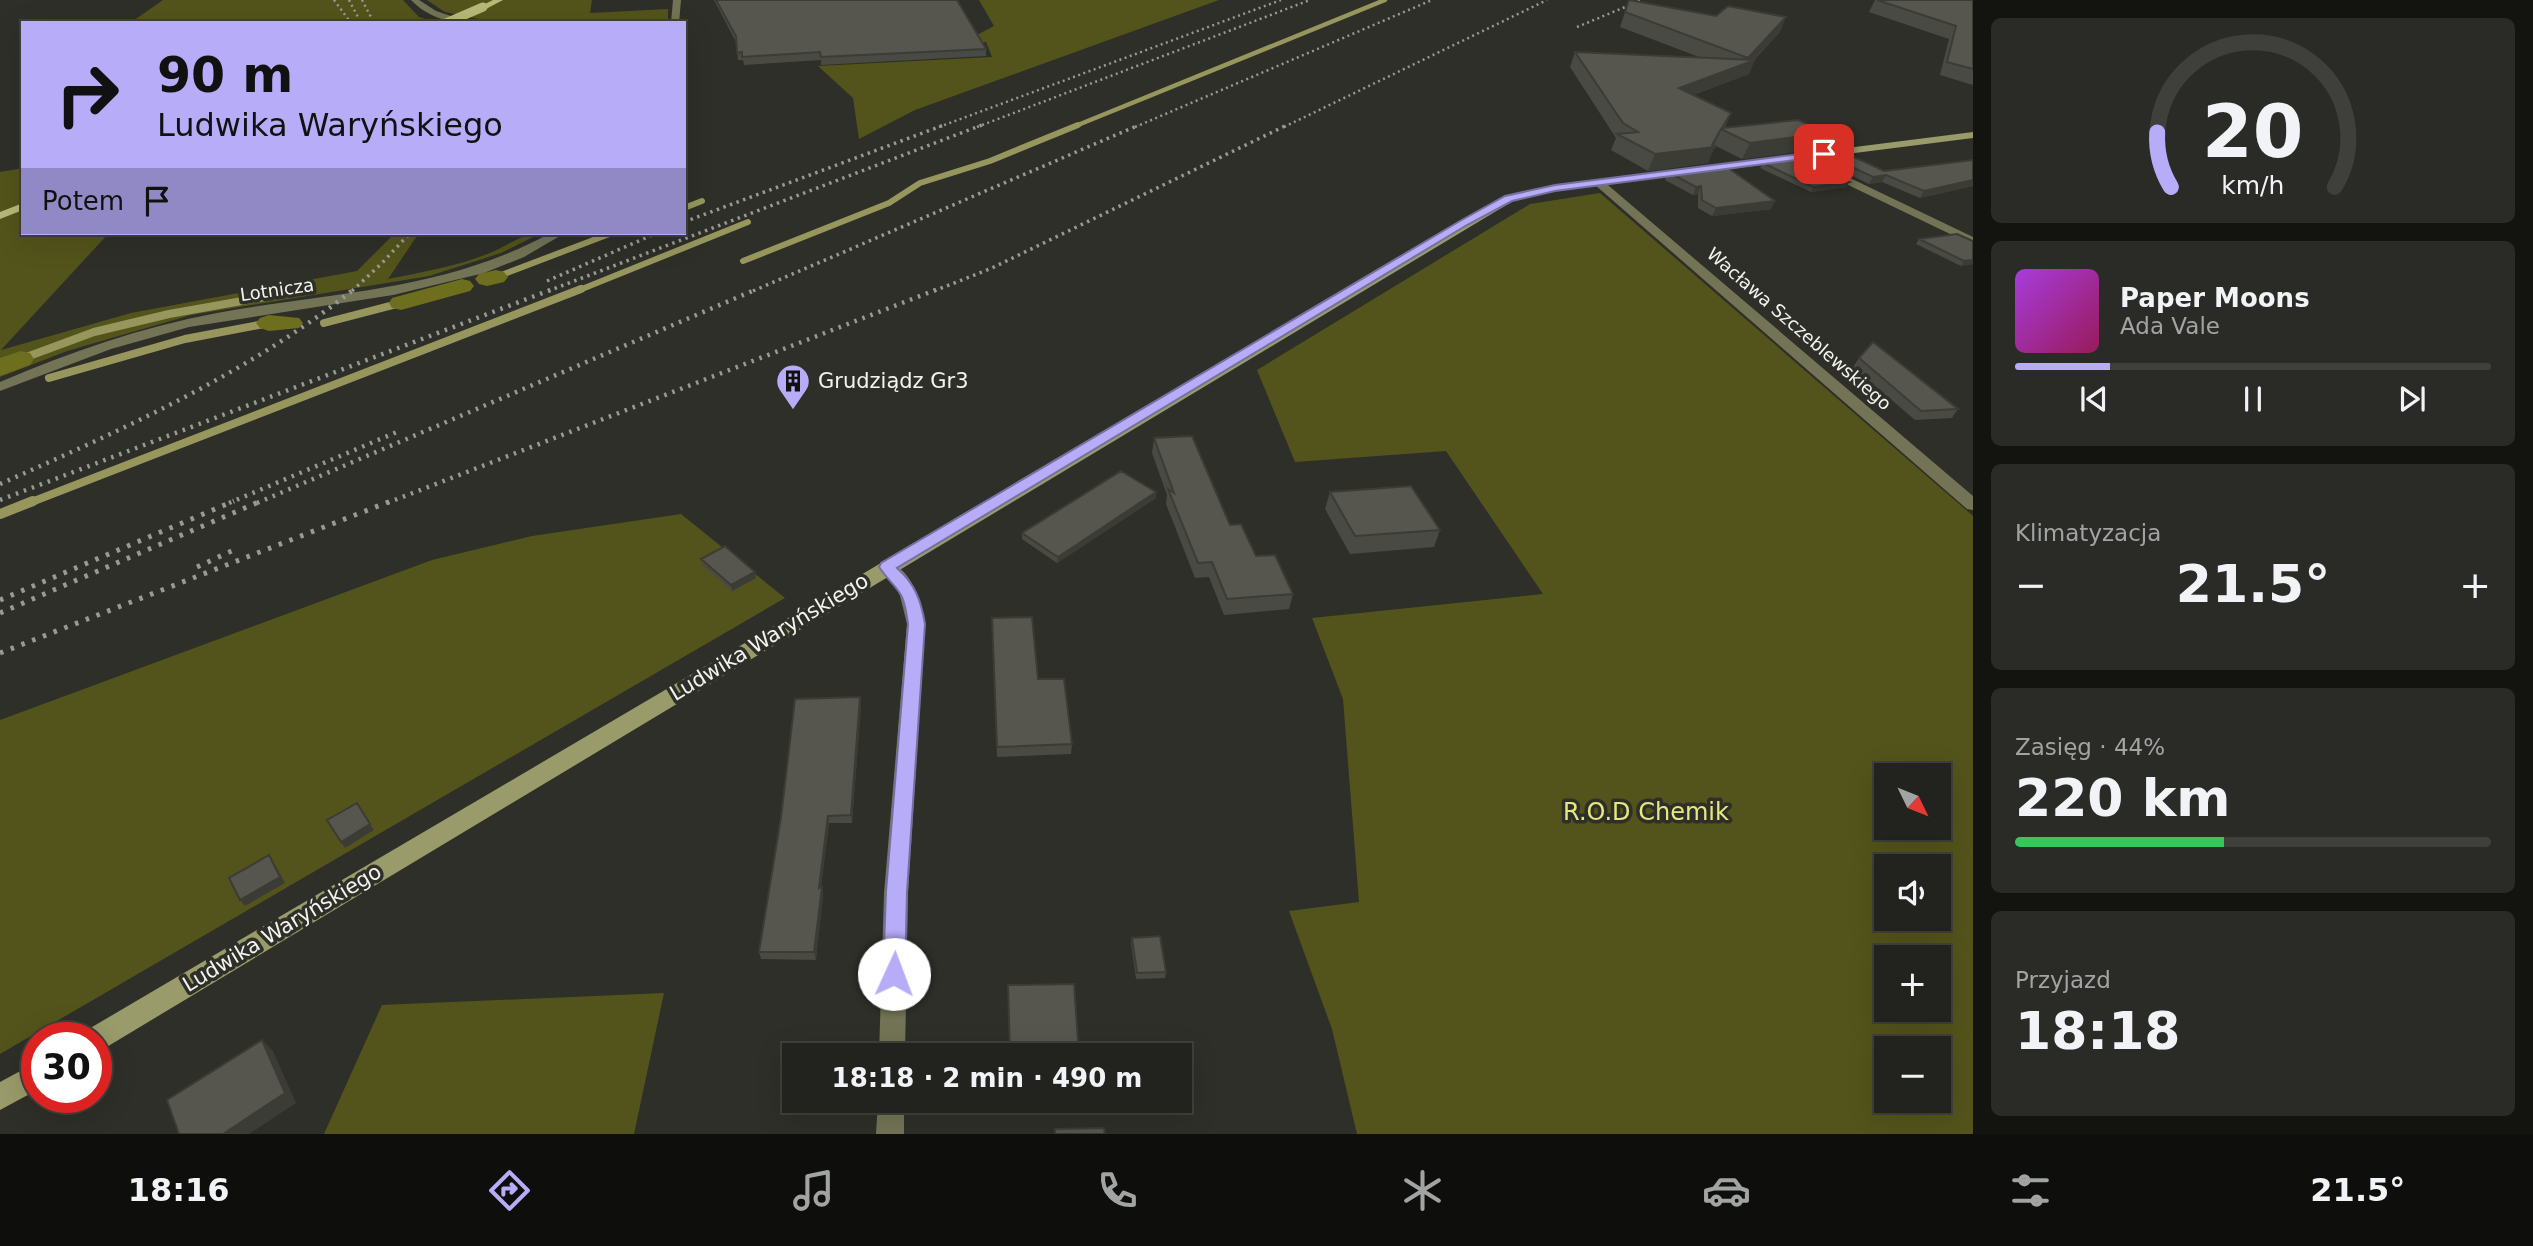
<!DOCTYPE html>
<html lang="pl">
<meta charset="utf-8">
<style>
:root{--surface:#22231e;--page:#2a2b27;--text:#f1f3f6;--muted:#a2a4a4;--line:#3f403c;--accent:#b6acf8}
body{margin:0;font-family:"DejaVu Sans",sans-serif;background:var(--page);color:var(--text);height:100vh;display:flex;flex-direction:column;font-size:26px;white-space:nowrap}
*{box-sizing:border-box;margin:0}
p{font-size:23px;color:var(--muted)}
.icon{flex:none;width:38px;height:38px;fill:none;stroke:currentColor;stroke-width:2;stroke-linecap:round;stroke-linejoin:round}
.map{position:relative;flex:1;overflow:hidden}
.drawer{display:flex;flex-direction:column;gap:18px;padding:18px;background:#131310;width:560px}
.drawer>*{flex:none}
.guide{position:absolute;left:21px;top:21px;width:665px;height:214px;border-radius:0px;box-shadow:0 7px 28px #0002,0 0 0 2px var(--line);background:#b6acf8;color:#111;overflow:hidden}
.needle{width:46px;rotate:133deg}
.buttons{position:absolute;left:1874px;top:763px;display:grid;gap:14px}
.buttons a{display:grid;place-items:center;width:77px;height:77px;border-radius:0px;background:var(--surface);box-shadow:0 7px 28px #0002,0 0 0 2px var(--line);font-size:35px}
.speed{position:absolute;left:21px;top:1022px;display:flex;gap:14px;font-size:35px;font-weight:700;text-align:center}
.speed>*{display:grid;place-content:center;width:91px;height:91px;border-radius:50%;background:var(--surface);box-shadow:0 7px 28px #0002,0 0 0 2px var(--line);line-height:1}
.speed .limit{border:10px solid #d22;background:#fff;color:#111}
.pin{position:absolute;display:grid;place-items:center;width:60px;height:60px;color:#fff;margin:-30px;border-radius:14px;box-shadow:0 4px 10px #0006}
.me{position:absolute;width:77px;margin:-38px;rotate:2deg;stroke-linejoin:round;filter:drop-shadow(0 0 5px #0008)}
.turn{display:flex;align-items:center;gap:24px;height:147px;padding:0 21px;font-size:32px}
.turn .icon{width:91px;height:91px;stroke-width:2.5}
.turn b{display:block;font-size:49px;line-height:60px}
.then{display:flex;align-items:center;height:66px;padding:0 21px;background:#0003;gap:14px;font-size:26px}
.big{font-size:52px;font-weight:800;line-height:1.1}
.drawer .widget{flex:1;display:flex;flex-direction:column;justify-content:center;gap:10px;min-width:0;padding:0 24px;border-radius:10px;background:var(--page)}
.drawer .dial{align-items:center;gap:0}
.dial svg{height:182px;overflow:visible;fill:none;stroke:var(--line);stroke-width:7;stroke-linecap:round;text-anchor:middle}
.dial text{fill:var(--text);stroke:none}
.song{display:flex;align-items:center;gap:21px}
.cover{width:84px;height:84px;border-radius:10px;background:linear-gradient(135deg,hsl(280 70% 55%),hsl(330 70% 35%))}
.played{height:7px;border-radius:4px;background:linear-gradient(90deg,var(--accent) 20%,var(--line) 20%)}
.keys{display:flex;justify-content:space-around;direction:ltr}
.heat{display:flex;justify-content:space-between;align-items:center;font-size:38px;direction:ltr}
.charge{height:10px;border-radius:5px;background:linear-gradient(90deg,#34c759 44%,var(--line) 0)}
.trip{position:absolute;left:782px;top:1043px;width:410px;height:70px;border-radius:0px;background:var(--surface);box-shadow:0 7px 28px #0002,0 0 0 2px var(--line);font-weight:800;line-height:70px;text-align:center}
.tab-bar{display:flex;height:112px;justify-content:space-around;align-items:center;background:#0e0e0c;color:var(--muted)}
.tab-bar .icon{width:49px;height:49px}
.tab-bar .active{color:var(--accent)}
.tab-bar b{font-size:32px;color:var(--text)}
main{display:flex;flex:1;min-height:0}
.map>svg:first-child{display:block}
</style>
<main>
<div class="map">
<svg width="1973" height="1134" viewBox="0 0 1973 1134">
<rect width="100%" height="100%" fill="#2e2f28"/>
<path fill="#53541b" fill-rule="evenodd" d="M163 0H403L419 17 439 23H130Z
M427 0H592L590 13 668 9V19L660 23H498L445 12Z
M979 0H1219L915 110 859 139 853 98 818 66 992 57 986 42 978 43 977 35 994 26Z
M23 168V233H109L1 350 131 313 357 271 395 233H419L388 279C423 272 458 266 490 253 507 246 523 233 541 233L501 253 429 276 191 315 67 351 0 377V172Z
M1600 193 1973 516V1134H1357L1332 1029 1289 911 1359 902 1343 699 1312 618 1543 594 1446 451 1295 462 1257 370 1530 204ZM1886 775H1939V828H1886ZM1886 866H1939V919H1886ZM1886 957H1939V1010H1886ZM1886 1048H1939V1101H1886Z
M681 514 785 598 0 1054V720L432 560 532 536Z
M664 993 634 1134H324L382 1005Z"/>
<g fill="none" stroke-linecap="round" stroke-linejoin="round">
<path stroke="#96965d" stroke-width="4.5" d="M1073 127 1385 0"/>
<path stroke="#96965d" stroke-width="6" d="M684 208 702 201
M743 261 889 203 920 183 990 161 1078 125
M496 277 612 233
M299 291 309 289
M577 291 748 222"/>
<path stroke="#96965d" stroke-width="8" d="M324 323 401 303
M21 359 94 332 169 314 309 289
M49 378 185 339 269 323
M29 503 581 289"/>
<path stroke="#96965d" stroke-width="10" d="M0 514 33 501"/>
<path fill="#6e6e1f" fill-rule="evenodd" d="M496 270 504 272 508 277 504 282 487 286 479 284 475 279 479 274Z
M462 279 470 281 474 286 470 291 401 310 392 308 389 303 392 298Z
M269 315 299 318 303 323 299 328 269 331 260 328 256 323 260 318Z
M21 351 30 353 34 359 30 365 0 376V358Z"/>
<path fill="#737455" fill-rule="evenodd" d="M411 0H419L436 11 472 23C449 23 427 17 411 0Z
M673 0H681L679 23H671Z
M1794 155H1802L1973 237V245L1794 159Z
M1594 180H1602L1973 496V510L1967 509 1594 184Z
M551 233H565L524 257 484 273 393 295 189 327 111 349 0 391V382C70 352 142 327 217 313 336 291 441 292 551 233Z
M887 561C911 568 922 602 925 624L908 893 905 1055H879L884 893 907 624 899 592 878 567Z
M878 1101H904V1134H876Z"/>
<path fill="#999b6a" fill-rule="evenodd" d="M1973 132V138L1555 191 1513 201 105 1048 96 1052V1038H84L87 1030 1505 196 1555 185Z
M37 1062V1090L0 1110V1082Z"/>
<path fill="#b7b979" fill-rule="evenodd" d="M493 0H503L486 9 479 7Z
M23 203V210L0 219V212Z"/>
<path stroke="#9a9a95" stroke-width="2.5" stroke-dasharray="2 3.5" stroke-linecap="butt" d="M334 0 351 23
M349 0 361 23
M362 0 374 23
M1577 27 1642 0
M939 127 1281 0
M977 127 1310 0
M1135 127 1432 0
M1284 127 1547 0"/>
<path stroke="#9a9a95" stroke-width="3.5" stroke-dasharray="2.5 4.5" stroke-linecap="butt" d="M684 222 944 125
M547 281 657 233
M352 291 382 263 410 233
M548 291 982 125
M753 291 1139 125
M934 291 992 268 1287 125"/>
<path stroke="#9a9a95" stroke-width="4.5" stroke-dasharray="2.5 6" stroke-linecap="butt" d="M0 484C122 430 249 373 354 289
M0 500 553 289
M229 503 397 432
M257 503 757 289
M387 503 938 289"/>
<path stroke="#9a9a95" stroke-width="5" stroke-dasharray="3.5 8" stroke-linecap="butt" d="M197 567 238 548
M0 600 234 501
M0 613 261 501
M0 653 391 501"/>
<path stroke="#b7b979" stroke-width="9" d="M446 23 483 7"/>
</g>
<path fill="#4a4a44" d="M714 0H957L986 49V56L821 65V60L744 65 743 60H738L736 42Z
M1629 0 1780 32 1754 60 1749 74 1693 95 1731 113 1725 127 1819 149 1742 159 1714 145 1708 163 1648 171 1611 150 1616 138 1570 67 1575 52 1699 57 1620 27Z
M1875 0H1973V85L1940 75 1949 39 1869 12Z
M1822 153 1884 171 1973 160V186L1920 198 1882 182 1869 184 1819 160Z
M1763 163 1847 187 1811 192 1760 168Z
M1668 172 1771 209 1712 216 1698 208V194L1693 195 1665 180Z
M1919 239 1973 264 1961 266 1916 244Z
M1859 358 1958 409 1952 418 1915 420 1853 367Z
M1154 438 1230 525 1256 556 1293 594 1289 609 1224 615 1209 577 1195 578 1166 504 1167 495 1152 453Z
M1156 492V498L1057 563 1022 539V533Z
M1330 492 1440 530 1434 547 1350 554 1325 509Z
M701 559 756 578 732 591 702 565Z
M992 628 1038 679 1072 744 1071 754 997 757Z
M860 697 861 705 852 823H829L821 887H822L823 895 816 960 761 959 759 952Z
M1132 938 1166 972 1165 978 1136 979 1131 943Z"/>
<path fill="#3c3c37" d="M1786 17 1780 32 1753 60H1755L1749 74 1673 102 1679 88 1746 63 1748 58Z
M1721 129 1713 147H1715L1708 163 1648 171 1655 154Z
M1827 133 1819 149 1742 159 1750 143Z
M1886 175 1882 182 1869 184 1873 177Z
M1973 180V186L1920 198 1924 191Z
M1849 182 1847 187 1811 192 1813 187Z
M1701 186 1698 194 1693 195 1696 187Z
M1775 201 1771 209 1712 216 1716 208Z
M1973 260V264L1961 266 1964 261Z
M1156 492V498L1057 563 1058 557Z
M755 572 756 578 732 591 731 585Z
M860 697 861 705 852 823 851 815Z
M828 816 829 823 820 895 819 888Z
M370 824 374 830 345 848 341 842Z
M269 855 273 861 285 883 245 906 240 900Z
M822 887 823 895 816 960 814 952Z
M262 1040 273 1051 296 1103 249 1134H223Z"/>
<path fill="#56564f" stroke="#3c3c37" stroke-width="2" d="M716 0H957L986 49 821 57 820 52 742 57V52L737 53 736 36Z
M1629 0 1716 16 1728 6 1786 17 1748 58 1625 12Z
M1877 0H1973V69L1947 62 1956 26Z
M1575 52 1755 60 1679 88 1731 113 1722 128 1798 120 1827 133 1750 143 1721 129 1712 145 1715 147 1655 154 1617 134 1638 132 1623 123Z
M1841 151 1884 171 1973 160V180L1924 191 1886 175 1873 177 1822 153Z
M1799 158 1849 182 1813 187 1763 163Z
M1724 165 1775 201 1716 208 1702 200 1701 186 1696 187 1668 172Z
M1957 234 1973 241V260L1964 261 1919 239Z
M1873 342 1958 409 1921 411 1859 358Z
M1192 436 1230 525 1241 524 1256 556 1275 555 1293 594 1227 599 1212 562 1198 563 1168 489 1174 493 1154 438Z
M1121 471 1156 492 1058 557 1022 533Z
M1411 486 1440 530 1355 536 1330 492Z
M725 546 755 572 731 585 701 559Z
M1032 617 1038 679H1064L1072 744 997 747 992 618Z
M860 697 851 815 828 816 819 888 822 887 814 952H759L781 817 795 699Z
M357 803 370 824 341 842 327 820Z
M269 855 280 877 240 900 229 878Z
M1160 936 1166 972 1137 973 1132 938Z
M1074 984 1079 1055H1010L1008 985Z
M262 1040 285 1093 223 1134H179L167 1100Z
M1104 1128 1105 1134H1055V1129Z"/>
<path fill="#b6acf8" stroke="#7670a1" stroke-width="2" d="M1824 151 1827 152V156L1555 191 1512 201 1467 225 897 568C915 584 921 600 925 624L907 892 905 974 902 981 894 984 886 981 883 974 886 892 908 624C903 586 898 594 879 567L881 563 1460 221 1505 196 1555 185Z"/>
<defs>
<g id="building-pin" transform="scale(1.75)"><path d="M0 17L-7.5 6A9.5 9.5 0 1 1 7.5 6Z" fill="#b6acf8" stroke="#2e2f28"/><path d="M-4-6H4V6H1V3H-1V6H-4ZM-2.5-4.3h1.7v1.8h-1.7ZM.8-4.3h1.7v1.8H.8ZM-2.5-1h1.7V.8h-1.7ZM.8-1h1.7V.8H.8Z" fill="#111"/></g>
</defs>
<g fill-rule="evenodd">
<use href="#building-pin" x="793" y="381"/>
</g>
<g text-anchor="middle" stroke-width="7" stroke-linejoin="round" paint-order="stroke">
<g font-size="18" fill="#f3f3ef" stroke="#2e2f28">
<text transform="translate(277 290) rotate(-8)" y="6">Lotnicza</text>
<text transform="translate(1799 329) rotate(41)" y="6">Wacława Szczeblewskiego</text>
</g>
<g font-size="21" fill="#f3f3ef" stroke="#2e2f28" text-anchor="start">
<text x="818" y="388">Grudziądz Gr3</text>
</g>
<g font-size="21" fill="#f3f3ef" stroke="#2e2f28">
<text transform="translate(769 637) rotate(-31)" y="7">Ludwika Waryńskiego</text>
<text transform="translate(282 928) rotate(-31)" y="7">Ludwika Waryńskiego</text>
</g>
<g font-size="24" fill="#e6e87e" stroke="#2e2f28">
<text x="1646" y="820">R.O.D Chemik</text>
</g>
</g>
</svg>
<div class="buttons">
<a><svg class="needle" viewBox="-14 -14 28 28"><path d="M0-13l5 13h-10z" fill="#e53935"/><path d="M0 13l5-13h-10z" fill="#a2a4a4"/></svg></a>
<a><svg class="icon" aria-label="sound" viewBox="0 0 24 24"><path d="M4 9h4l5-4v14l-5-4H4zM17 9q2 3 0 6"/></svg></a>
<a>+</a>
<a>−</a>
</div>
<div class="speed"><div class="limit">30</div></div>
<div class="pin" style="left:1824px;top:154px;background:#d93025"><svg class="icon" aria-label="arrive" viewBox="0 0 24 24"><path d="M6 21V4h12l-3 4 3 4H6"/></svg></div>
<svg class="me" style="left:894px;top:974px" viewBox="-20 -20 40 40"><circle r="19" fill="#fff"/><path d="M0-13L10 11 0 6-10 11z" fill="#b6acf8"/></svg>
<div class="trip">18:18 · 2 min · 490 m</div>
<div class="guide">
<div class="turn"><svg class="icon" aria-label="right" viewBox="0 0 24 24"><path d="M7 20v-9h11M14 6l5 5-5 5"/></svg><div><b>90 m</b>Ludwika Waryńskiego</div></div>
<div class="then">Potem<svg class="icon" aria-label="arrive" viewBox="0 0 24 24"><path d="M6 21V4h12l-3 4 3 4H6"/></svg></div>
</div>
</div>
<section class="drawer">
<div class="widget dial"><svg viewBox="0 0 100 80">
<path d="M14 69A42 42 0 1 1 86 69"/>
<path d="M14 69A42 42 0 0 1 8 45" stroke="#b6acf8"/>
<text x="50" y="56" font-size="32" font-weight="700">20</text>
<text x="50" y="72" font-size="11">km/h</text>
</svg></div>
<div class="widget">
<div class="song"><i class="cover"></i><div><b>Paper Moons</b><p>Ada Vale</p></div></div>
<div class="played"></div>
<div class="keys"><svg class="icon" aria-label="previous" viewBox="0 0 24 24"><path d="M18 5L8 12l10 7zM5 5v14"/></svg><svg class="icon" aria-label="pause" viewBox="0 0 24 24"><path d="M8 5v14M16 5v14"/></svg><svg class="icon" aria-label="next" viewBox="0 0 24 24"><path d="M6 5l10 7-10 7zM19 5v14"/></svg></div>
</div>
<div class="widget"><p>Klimatyzacja</p>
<div class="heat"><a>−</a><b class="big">21.5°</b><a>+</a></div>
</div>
<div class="widget"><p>Zasięg · 44%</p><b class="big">220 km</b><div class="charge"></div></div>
<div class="widget"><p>Przyjazd</p><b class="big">18:18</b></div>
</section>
</main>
<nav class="tab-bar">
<b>18:16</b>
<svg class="icon active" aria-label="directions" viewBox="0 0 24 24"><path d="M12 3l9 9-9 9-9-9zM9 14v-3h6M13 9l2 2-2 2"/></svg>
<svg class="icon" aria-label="music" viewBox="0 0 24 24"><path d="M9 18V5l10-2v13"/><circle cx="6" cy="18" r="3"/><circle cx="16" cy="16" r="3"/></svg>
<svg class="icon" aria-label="phone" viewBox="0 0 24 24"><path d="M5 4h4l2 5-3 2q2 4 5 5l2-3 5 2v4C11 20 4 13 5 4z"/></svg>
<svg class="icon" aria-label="climate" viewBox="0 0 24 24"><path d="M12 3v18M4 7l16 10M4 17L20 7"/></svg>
<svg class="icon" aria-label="car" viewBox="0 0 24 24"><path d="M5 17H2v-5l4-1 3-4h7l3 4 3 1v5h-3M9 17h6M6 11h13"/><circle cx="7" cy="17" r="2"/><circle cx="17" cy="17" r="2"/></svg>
<svg class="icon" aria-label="filters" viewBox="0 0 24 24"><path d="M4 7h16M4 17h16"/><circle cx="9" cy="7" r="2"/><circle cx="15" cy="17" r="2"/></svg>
<b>21.5°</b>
</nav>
